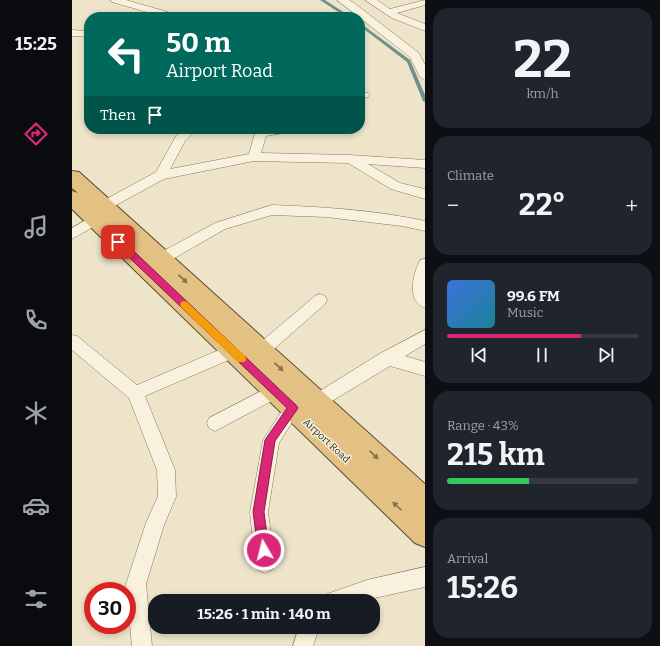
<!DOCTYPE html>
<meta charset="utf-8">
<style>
:root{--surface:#171b24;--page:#20242c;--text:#f1f3f6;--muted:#9ea1a6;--line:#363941;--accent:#db2777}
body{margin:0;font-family:Bitter,serif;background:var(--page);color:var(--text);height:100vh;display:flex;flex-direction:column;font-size:15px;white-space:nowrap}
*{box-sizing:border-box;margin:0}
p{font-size:13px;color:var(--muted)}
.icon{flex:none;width:22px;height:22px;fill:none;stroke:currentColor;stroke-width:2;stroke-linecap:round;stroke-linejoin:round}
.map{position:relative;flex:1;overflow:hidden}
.sheet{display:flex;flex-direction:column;gap:8px;padding:8px;background:#0d0f14;width:235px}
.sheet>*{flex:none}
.hud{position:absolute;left:12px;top:12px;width:281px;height:122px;border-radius:16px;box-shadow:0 2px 6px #0003;background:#00695c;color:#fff;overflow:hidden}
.speed{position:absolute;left:12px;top:582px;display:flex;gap:8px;font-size:20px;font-weight:700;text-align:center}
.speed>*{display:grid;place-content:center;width:52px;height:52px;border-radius:50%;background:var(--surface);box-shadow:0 2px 6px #0003;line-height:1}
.speed .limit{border:6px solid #d22;background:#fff;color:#111}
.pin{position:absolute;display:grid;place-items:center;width:34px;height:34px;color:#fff;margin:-17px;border-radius:8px;box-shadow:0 2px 6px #0006}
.me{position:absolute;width:44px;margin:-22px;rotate:352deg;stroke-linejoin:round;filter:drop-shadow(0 0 3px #0008)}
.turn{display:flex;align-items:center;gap:14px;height:84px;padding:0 16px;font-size:18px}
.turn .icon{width:52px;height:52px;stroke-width:2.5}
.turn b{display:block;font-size:28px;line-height:34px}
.then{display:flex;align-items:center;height:38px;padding:0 16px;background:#0003;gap:8px;font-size:15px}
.big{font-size:30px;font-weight:700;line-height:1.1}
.sheet .widget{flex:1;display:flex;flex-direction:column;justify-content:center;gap:6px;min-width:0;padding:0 14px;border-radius:16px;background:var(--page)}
.sheet .dial{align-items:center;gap:0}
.dial b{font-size:52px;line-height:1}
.song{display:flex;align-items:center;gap:12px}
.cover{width:48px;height:48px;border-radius:6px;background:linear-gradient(135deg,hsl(220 70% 55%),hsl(190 70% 35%))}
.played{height:4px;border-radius:2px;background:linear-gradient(90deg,var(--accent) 70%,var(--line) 70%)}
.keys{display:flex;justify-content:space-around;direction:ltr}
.heat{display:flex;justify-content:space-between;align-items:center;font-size:22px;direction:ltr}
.charge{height:6px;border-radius:3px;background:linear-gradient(90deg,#34c759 43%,var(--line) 0)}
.trip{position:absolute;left:76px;top:594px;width:232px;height:40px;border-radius:16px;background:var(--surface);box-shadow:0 2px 6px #0003;font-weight:700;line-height:40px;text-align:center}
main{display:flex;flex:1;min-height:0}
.tabs{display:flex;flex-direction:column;width:72px;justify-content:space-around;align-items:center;background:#090b0e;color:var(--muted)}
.tabs .icon{width:28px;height:28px}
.tabs .selected{color:var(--accent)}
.tabs b{font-size:18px;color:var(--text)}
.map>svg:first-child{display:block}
</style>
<main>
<nav class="tabs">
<b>15:25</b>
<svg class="icon selected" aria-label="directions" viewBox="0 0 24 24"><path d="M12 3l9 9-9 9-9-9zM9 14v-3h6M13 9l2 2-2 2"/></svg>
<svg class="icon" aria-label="music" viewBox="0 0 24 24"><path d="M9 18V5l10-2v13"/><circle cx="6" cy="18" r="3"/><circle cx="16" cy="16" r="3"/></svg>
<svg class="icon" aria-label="phone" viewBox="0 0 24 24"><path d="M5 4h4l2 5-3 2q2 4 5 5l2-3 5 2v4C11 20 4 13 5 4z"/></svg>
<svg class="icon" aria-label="climate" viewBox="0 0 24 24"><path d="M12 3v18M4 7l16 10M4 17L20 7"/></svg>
<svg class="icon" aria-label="car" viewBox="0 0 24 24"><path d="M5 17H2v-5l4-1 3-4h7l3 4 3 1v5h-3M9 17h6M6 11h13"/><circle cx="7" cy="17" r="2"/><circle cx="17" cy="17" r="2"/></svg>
<svg class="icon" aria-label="filters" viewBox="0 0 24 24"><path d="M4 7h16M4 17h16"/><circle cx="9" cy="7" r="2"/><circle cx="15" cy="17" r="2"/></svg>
</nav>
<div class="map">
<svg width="353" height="646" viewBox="0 0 353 646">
<rect width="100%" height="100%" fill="#ede4ca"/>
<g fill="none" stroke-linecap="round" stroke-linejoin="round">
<path fill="#71908a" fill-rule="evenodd" d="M248 0H253L279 17H274Z
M288 23 338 60 353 95V102L351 101 335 62 288 26Z"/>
<g stroke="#89775f" stroke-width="1">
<path id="minor" d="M38 0H54L106 15 108 17H92L40 2Z
M265 0H277L282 3 347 53 353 65V80L348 77 338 57Z
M293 0H305L318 9 353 0V5L325 13 353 24V31L320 18Z
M0 30 17 31V37L0 36Z
M292 92 296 93 298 95 296 97 288 99V93Z
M112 129H125L113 141 98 169 177 154 183 133 180 129H219L217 132 194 136 189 153 278 155 353 160V168L296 164 328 183 353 189V199L319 189 276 163 182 161 92 179 37 209 32 211 27 209 25 206 27 203 84 172 104 136Z
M200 205C251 207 303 210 353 221V231L330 226 254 217 200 215 153 229 94 263 89 264 84 263 82 259 84 255 143 223Z
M23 215 28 217 30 220 28 223 0 239V228Z
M353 259V308C334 301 341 274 348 260Z
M248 294 253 296 255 300 253 304 194 356 189 358 184 356 181 351 184 346 243 296Z
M353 330V344L333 356 353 362V376L318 366 250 407 244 409 238 407 236 402 238 397 309 353Z
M0 335 5 336 65 385 161 344 166 346 169 351 166 356 73 396 103 470 104 497 92 525 74 584 80 646H60L54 584 74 523 86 496 85 470 57 398 0 350Z
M203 384 209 386 211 391 209 396 149 428 143 431 137 428 135 423 137 418Z
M221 401 227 403 229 408 207 443 196 512 203 563 200 570 193 573 186 570 183 563 178 512 191 440 215 403Z
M353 567V587L289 601H252L255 594 295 580Z
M227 627H247L241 646H221Z"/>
</g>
<g stroke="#584633" stroke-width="2">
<path id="trunk" d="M0 171 7 172 353 484V547L343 543 0 209V191L6 193 0 188Z"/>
</g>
<use href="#minor" fill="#f8f1de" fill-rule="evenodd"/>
<use href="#trunk" fill="#e2c183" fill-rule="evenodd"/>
</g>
<defs><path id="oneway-solid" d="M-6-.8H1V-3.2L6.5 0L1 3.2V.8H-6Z"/></defs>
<g fill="#86714e">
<use href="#oneway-solid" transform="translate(111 279) rotate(43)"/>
<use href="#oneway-solid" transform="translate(207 367) rotate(43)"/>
<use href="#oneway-solid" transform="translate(302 455) rotate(43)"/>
<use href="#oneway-solid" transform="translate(325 506) rotate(-137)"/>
</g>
<path fill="#db2777" stroke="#8e194d" d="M46 238 49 239 224 405 226 408 224 411 203 441 192 512 197 550 196 554 192 556 188 554 186 550 181 512 193 440 215 408 43 244 42 242Z"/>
<path fill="#f59e0b" d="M112 301 115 302 173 356 174 359 173 362H166L109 307 108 305 109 302Z"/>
<g text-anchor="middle" stroke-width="3" stroke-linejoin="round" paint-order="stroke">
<g font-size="10" fill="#3b2f22" stroke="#f5eeda">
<text transform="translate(255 440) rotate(43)" y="4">Airport Road</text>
</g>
</g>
</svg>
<div class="speed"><div class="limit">30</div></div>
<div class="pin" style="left:46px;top:242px;background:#d93025"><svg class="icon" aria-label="arrive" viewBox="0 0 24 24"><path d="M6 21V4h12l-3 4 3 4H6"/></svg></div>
<svg class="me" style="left:192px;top:550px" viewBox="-20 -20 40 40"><circle r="17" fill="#db2777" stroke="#fff" stroke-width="3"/><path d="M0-11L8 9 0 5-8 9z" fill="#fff"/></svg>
<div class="trip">15:26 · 1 min · 140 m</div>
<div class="hud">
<div class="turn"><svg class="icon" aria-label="left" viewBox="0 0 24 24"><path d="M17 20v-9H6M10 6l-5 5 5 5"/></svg><div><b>50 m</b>Airport Road</div></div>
<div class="then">Then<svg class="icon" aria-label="arrive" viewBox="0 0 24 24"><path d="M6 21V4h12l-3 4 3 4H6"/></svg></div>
</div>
</div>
<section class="sheet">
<div class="widget dial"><b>22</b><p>km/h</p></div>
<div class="widget"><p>Climate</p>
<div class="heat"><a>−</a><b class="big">22°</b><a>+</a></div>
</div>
<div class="widget">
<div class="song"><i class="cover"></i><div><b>99.6 FM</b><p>Music</p></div></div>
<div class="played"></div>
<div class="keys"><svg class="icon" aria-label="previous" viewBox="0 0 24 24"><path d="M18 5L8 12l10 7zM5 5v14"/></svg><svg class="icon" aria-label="pause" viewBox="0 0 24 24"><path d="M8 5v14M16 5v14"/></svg><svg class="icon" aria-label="next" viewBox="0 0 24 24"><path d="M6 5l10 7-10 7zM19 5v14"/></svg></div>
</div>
<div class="widget"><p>Range · 43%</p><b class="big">215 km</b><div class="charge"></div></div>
<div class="widget"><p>Arrival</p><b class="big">15:26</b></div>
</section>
</main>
